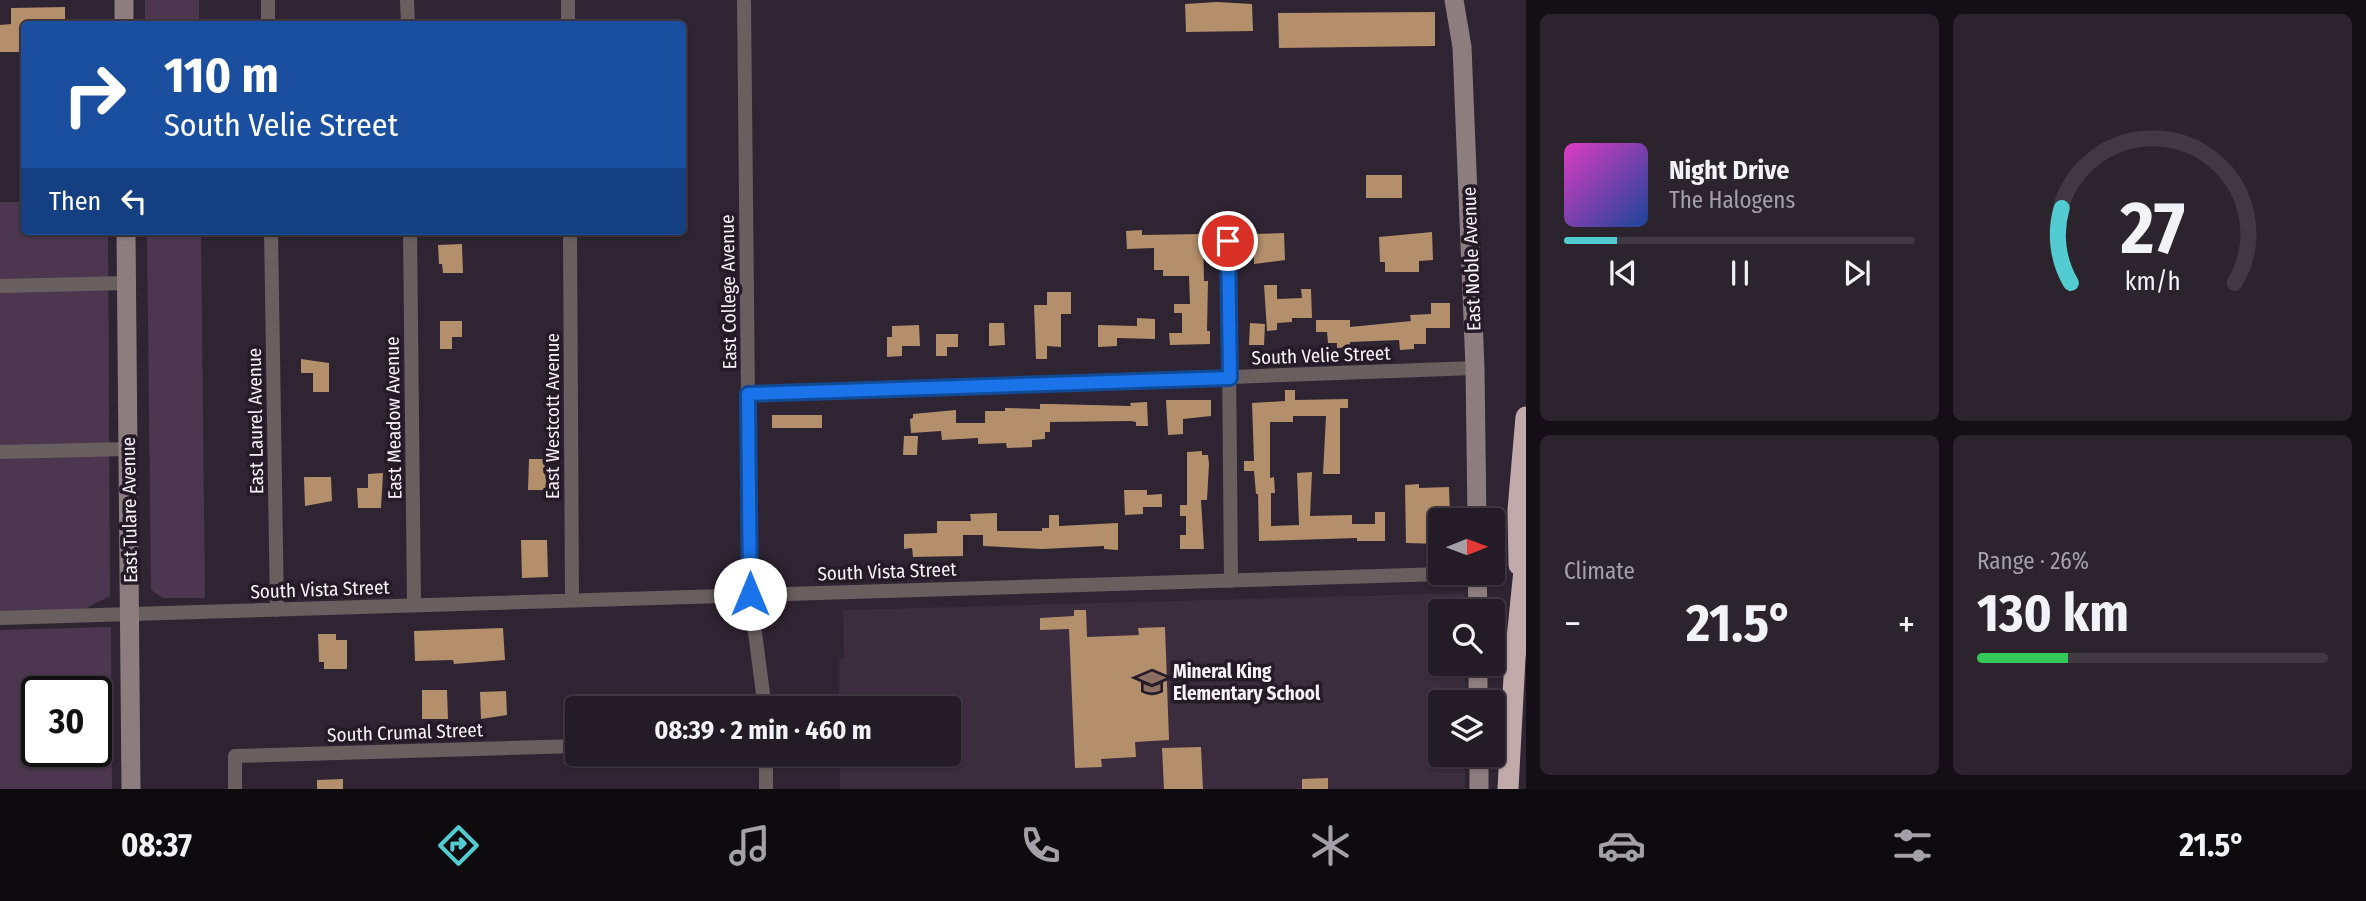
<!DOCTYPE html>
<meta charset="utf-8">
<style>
:root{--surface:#231b25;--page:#2b242d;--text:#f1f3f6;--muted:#a3a1a7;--line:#403942;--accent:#52ccd0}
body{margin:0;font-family:"Fira Sans Condensed",sans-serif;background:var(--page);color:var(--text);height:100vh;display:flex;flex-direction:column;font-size:26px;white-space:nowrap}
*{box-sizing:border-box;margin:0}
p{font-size:23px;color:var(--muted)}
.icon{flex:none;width:38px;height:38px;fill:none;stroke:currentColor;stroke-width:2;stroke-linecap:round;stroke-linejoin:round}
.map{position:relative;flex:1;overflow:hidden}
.drawer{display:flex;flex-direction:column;gap:14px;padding:14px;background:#130f14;width:840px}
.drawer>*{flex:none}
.top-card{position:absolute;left:21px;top:21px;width:665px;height:214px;border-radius:7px;box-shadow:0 2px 5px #0004,0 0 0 2px var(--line);background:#1a4fa0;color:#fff;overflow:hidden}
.needle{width:46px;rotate:89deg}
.fabs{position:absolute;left:1428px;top:508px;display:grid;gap:14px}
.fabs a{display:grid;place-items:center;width:77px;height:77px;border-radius:7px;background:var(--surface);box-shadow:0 2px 5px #0004,0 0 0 2px var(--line);font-size:35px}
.speed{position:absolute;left:21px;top:676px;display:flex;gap:14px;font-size:35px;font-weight:700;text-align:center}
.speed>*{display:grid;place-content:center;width:91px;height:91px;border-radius:50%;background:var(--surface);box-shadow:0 2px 5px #0004,0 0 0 2px var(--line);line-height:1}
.speed .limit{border:4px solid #111;border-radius:10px;background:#fff;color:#111}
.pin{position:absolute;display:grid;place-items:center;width:60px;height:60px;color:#fff;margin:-30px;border:4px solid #fff;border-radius:50%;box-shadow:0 2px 7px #0007}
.me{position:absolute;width:77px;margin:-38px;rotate:0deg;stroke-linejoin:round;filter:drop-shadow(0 0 5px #0008)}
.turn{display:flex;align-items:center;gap:24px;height:147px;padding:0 28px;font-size:32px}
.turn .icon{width:91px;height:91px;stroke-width:2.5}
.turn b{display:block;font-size:49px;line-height:60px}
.then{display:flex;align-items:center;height:66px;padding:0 28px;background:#0003;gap:14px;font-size:26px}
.big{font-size:52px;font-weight:700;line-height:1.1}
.drawer .widget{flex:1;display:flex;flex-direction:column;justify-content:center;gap:10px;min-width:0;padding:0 24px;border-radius:10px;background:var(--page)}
.drawer .dial{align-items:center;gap:0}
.dial svg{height:182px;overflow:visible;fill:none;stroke:var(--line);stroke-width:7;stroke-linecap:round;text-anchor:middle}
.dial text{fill:var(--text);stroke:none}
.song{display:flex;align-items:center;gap:21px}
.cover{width:84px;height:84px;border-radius:10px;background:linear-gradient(135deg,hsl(310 70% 55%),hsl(220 70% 35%))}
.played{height:7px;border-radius:4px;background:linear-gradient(90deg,var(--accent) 15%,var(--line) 15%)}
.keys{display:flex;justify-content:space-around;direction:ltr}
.heat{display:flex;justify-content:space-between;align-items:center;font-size:38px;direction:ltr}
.charge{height:10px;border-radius:5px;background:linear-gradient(90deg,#34c759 26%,var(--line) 0)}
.drawer .tiles{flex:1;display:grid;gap:14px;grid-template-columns:repeat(2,1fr)}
.trip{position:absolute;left:565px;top:696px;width:396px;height:70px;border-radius:7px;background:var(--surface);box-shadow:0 2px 5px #0004,0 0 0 2px var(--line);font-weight:700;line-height:70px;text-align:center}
.dock{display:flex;height:112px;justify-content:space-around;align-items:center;background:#0e0b0f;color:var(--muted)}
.dock .icon{width:49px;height:49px}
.dock .on{color:var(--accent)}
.dock b{font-size:32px;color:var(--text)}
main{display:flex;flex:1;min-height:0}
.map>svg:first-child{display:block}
</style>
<main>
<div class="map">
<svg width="1526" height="789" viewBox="0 0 1526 789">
<rect width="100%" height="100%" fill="#2f2431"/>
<path fill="#3b2c3e" d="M1464 593V611H1440V663H1465V702H1440V754H1465V789H840V754H948V709H839V659H844L843 610Z"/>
<path fill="#4d3650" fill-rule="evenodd" d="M145 0H199V24H145Z
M0 202H24V231H108L110 596 84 609 0 612Z
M147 231H201L205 598H163L151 590Z
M111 627 112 789H0V630ZM37 691H96V751H37Z"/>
<path fill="#b48f6b" d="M1217 2 1252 4 1253 31 1186 32 1185 4Z
M65 7V24H24V52H0V25L11 24V8Z
M1435 12V46L1279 48 1278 13Z
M1366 175H1402V198H1366Z
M1142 230V235L1203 234 1204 281H1208L1207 331H1210V344L1170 345 1169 333H1182V313H1174V304H1190L1189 276H1163V270H1154V248L1127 249 1126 231Z
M1432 232 1433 260 1419 261V272H1385V262H1380L1379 237Z
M1284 233 1285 260 1254 264 1253 234Z
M462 244 463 273H443L442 264H439L438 245Z
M1264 285H1277V299L1302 298 1301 289H1311L1312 318H1292V322L1277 323V330L1267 331Z
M1047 292H1071V314H1061V347L1047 346V359H1036L1034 305H1047Z
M1431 303H1450V328H1426V344H1414V349L1400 350 1399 340 1350 342V347L1337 348V343H1328L1327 332H1316V320H1350V327L1411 321 1410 315 1431 314Z
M1137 318 1155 319V339L1117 338V346L1098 347V325L1137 326Z
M440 321H462V337H452V349H440Z
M989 323H1004L1005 345 989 346Z
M1250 323 1265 324 1264 345H1249Z
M919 325 920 346H902V356L887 357V337H892V326Z
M936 334H958V347H947V356H936Z
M301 359 329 363V392H313V373H301Z
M1285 390H1295V400L1348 399V408H1340V474H1323L1326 416H1293V422H1270V478L1274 477 1275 493H1271V526L1299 525 1297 473 1312 472 1310 516 1352 515V524H1375V512H1385V541H1357V538L1259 541 1258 494H1256L1254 471H1244V461H1254L1252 403 1285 401Z
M1166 400H1211V416L1183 419V434L1168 435Z
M1147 402 1148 426H1136V422L1131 421 1050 422V432H1045V439L1032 440V447L1007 448 1006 443 978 444V438L942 440 941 431 911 433 910 419 913 418V414L956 410V423H985V411H1005V408L1040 409V404H1051L1131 406 1130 403Z
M772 415H822V428H772Z
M904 436H918L917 455H903Z
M1202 451V455H1208L1209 464 1207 500H1201L1204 549H1180V535H1186V516H1180V505H1187V452Z
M529 459H544L547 490H528Z
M383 473 381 508H358L357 488H368V474Z
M304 477H331L332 501 305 506Z
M1419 484V488L1449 487 1450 515H1440V544L1406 543 1405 485Z
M1124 490H1147V495L1162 494V507H1143V514L1125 515Z
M997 513V531H1042V528H1049V515H1059V526L1118 523V550L1104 549V546L1042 549 983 546V535H963V556L913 557 912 548 904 549V534L937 533V521H971L970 514Z
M521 540H547L548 577 522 578Z
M1074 610H1086L1087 637 1139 635 1138 628 1165 627 1169 740 1135 742 1136 757 1101 759 1102 767 1075 768 1069 629 1040 630V618L1074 616Z
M503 628 505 660 454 664 453 660 415 661 414 631Z
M318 634H336V640H347V669H324V662H319Z
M422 690H447L448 719H422Z
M506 691 507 715 481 719 480 692Z
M1201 747 1203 789H1164L1162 748Z
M1328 778V789H1302V779Z
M343 779V789H317V780Z"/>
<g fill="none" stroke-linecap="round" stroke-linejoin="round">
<path stroke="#695f5f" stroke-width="14" d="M268 0V24
M407 0 408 24
M568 0V24
M744 0 750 594 765 709
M271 231 277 610
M410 231 414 605
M570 231 572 600
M1228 241 1231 581
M0 286 127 283
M748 395 1475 368
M0 452 128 449
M0 618 1477 573
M766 754V789
M235 789V756L578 746"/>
<path stroke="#8d7d7e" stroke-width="19" d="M124 0V24
M1454 0 1462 47 1475 368 1477 520
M126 231 131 789
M1477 572 1478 611
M1478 663V702
M1479 754V789"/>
<path stroke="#c2aaab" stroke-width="21" d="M1519 565 1518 510 1526 417
M1508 789 1515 658 1526 551"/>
</g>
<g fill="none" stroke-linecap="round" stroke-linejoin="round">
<g stroke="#114b97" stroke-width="18">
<path id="route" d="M750 594 748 394 1230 378 1228 241"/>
</g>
<use href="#route" stroke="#1a73e8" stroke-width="12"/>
</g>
<defs>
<g id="school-bare" transform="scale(2.1)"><path d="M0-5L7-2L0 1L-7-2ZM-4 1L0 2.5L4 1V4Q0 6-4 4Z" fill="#8d6e63" stroke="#251a27" stroke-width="2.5" paint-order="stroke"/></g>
</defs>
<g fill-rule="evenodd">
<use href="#school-bare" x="1152" y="682"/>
</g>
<g text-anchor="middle" stroke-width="7" stroke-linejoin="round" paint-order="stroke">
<g font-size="19" fill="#faf2fb" stroke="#251a27">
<text transform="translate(1471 259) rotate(-92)" y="7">East Noble Avenue</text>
<text transform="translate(728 292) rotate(-91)" y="7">East College Avenue</text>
<text transform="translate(1321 355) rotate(-2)" y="7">South Velie Street</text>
<text transform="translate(552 416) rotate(-90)" y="7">East Westcott Avenue</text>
<text transform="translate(393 418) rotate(-91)" y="7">East Meadow Avenue</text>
<text transform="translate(255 421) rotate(-91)" y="7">East Laurel Avenue</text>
<text transform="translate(129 510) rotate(-91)" y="7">East Tulare Avenue</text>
<text transform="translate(887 571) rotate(-2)" y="7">South Vista Street</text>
<text transform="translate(320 589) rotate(-2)" y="7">South Vista Street</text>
<text transform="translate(405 732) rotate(-2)" y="7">South Crumal Street</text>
</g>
<g font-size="19" font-weight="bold" fill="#faf2fb" stroke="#251a27" text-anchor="start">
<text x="1173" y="678">Mineral King<tspan x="1173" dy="22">Elementary School</tspan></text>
</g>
</g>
</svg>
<div class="fabs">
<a><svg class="needle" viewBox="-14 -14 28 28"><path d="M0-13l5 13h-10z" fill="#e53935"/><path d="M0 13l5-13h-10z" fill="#a3a1a7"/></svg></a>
<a><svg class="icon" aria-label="search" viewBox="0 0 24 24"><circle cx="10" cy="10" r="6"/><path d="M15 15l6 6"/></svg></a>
<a><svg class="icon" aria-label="layers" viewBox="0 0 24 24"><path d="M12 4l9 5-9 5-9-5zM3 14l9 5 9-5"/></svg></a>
</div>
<div class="speed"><div class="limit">30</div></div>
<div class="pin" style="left:1228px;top:241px;background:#d93025"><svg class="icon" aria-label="arrive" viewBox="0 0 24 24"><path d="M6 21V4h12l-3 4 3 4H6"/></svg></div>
<svg class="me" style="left:750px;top:594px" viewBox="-20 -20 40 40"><circle r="19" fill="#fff"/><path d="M0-13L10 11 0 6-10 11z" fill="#1a73e8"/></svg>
<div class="trip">08:39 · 2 min · 460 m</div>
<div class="top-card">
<div class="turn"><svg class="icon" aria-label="right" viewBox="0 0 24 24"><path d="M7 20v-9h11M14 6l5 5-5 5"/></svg><div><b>110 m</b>South Velie Street</div></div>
<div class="then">Then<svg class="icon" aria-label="left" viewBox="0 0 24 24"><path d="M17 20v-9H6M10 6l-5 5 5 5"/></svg></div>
</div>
</div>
<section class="drawer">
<div class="tiles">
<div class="widget">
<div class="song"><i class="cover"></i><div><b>Night Drive</b><p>The Halogens</p></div></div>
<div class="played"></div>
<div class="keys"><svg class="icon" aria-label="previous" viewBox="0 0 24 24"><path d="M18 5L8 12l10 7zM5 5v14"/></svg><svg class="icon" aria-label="pause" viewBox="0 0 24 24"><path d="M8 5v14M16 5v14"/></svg><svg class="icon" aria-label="next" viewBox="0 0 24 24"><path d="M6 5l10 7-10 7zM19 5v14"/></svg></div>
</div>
<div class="widget dial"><svg viewBox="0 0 100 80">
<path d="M14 69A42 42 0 1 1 86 69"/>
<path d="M14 69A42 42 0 0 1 10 36" stroke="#52ccd0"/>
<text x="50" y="56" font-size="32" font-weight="700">27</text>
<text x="50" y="72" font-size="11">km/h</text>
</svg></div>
<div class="widget"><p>Climate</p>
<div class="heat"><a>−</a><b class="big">21.5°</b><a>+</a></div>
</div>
<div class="widget"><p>Range · 26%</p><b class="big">130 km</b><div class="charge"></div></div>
</div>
</section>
</main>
<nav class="dock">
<b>08:37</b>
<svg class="icon on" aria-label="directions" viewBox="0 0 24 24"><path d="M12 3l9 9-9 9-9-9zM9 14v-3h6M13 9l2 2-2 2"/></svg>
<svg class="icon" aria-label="music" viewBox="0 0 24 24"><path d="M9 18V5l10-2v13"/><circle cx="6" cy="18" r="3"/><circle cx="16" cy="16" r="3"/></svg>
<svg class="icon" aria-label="phone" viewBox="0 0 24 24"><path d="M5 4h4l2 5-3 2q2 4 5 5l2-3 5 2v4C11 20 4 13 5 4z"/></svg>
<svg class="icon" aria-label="climate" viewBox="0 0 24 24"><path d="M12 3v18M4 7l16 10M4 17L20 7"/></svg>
<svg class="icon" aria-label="car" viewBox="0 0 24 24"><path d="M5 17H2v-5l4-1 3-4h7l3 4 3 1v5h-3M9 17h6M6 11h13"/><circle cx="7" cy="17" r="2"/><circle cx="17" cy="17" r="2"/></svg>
<svg class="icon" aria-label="filters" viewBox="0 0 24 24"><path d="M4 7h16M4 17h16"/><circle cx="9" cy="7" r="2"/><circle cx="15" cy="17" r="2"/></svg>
<b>21.5°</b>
</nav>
